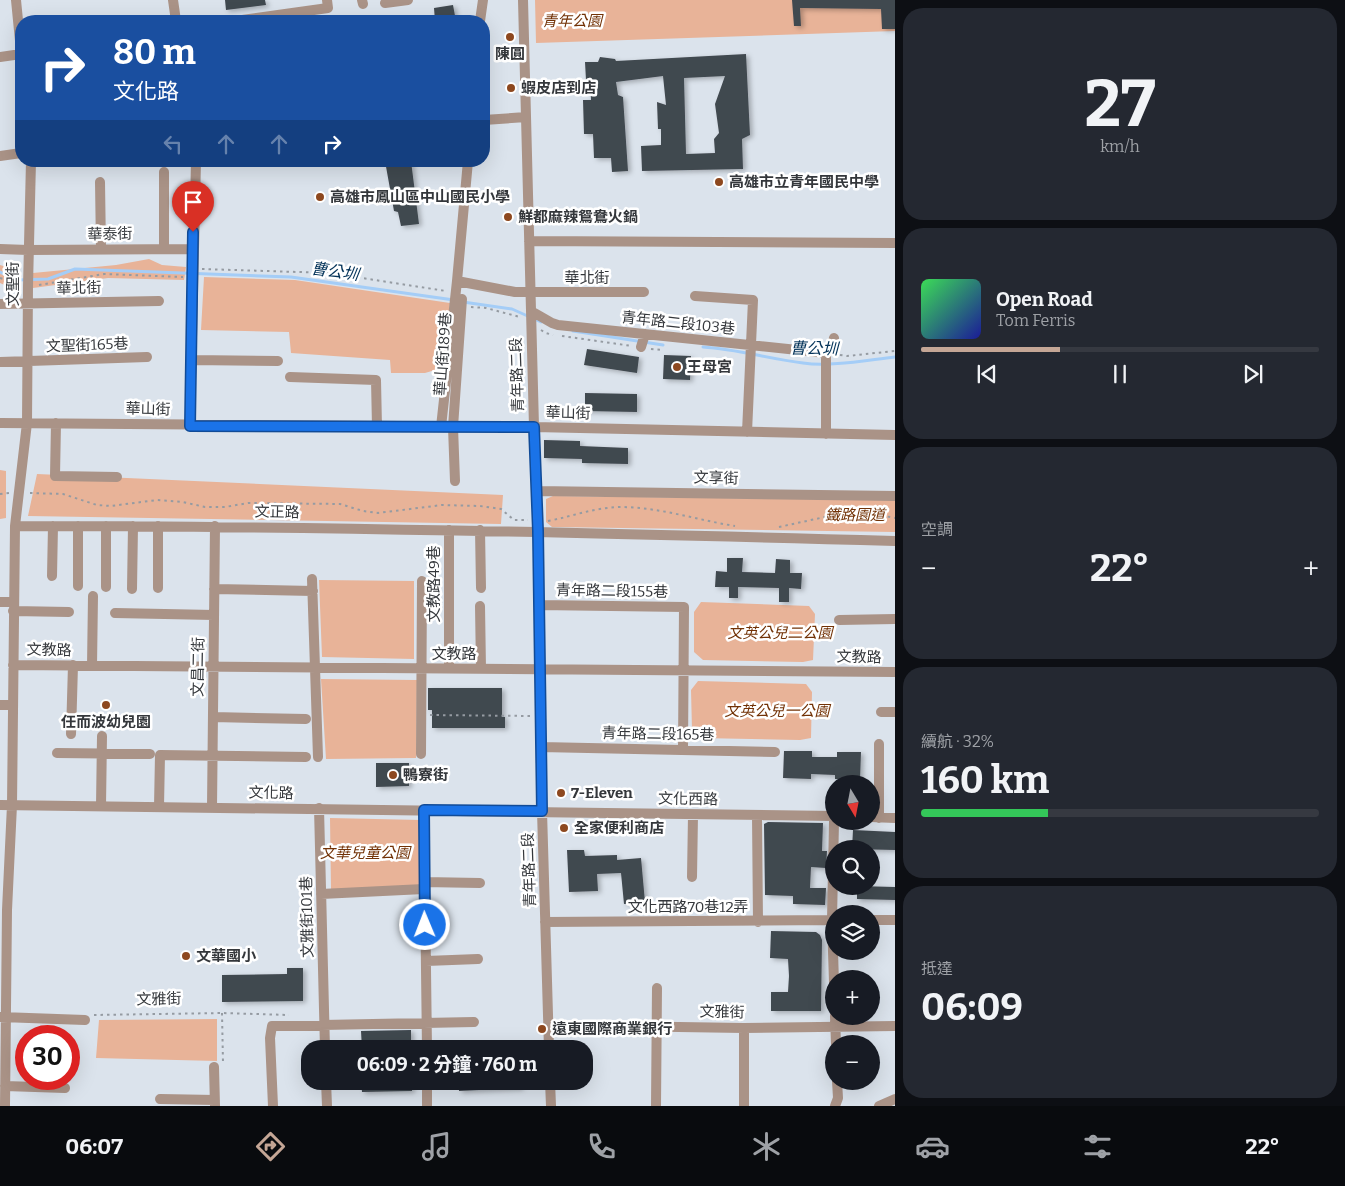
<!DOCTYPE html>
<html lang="zh-TW">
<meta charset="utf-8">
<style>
:root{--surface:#171b24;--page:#242831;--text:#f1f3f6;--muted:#9ea1a6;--line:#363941;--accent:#c4a695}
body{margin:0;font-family:Bitter,"Noto Sans TC",serif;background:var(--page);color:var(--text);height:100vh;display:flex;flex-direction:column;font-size:19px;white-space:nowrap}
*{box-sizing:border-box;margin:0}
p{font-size:16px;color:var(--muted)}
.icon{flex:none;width:28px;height:28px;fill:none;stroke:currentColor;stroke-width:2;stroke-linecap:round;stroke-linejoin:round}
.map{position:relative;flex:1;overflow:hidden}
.details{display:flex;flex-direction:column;gap:8px;padding:8px;background:#0d0f14;width:450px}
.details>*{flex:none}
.banner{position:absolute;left:15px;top:15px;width:475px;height:152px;border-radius:20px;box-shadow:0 5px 20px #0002;background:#1a4fa0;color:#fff;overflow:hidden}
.needle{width:32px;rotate:170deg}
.buttons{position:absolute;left:825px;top:775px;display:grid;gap:10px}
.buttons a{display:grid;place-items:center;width:55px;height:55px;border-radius:50%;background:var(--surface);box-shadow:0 5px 20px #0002;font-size:25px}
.speed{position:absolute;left:15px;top:1025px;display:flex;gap:10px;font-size:25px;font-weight:700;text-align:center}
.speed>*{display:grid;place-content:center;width:65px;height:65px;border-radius:50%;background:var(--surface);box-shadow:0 5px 20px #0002;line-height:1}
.speed .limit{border:8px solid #d22;background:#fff;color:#111}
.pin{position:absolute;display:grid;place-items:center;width:42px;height:42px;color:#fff;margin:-51px -21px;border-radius:50% 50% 50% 0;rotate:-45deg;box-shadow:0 0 5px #0007}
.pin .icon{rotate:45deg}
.me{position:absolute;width:55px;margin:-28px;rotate:359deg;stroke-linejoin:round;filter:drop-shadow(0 0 4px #0008)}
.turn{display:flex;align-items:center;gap:18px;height:105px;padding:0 15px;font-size:22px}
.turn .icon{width:65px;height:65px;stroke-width:2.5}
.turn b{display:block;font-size:35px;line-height:42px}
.lanes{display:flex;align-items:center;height:48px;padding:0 15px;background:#0003;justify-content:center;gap:25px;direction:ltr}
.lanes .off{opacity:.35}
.big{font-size:38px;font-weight:700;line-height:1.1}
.details .card{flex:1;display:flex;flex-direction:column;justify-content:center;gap:8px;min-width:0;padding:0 18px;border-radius:20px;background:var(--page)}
.details .dial{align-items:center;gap:0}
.dial b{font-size:65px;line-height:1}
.song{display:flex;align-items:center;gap:15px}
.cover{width:60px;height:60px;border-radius:8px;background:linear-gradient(135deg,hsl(130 70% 55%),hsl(240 70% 35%))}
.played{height:5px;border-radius:2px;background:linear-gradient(90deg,var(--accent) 35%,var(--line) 35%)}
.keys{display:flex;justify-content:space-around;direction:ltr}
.heat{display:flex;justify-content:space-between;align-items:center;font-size:28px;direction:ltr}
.charge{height:8px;border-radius:4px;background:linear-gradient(90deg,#34c759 32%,var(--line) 0)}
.trip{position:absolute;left:301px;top:1040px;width:292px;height:50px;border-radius:20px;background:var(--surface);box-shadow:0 5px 20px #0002;font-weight:700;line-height:50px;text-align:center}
.tabs{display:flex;height:80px;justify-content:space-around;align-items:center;background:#090b0e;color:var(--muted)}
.tabs .icon{width:35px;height:35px}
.tabs .active{color:var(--accent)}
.tabs b{font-size:22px;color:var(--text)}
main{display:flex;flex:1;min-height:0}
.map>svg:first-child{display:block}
</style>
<main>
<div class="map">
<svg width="895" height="1106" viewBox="0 0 895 1106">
<defs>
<filter id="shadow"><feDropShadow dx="3" dy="2" stdDeviation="2.5" flood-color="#0004"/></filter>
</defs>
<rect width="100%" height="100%" fill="#dbe3ec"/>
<path fill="#e8b398" d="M535 0H895V31L536 43Z
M149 259 162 265 186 267 184 280 108 278 33 288V273L116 265Z
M0 265 20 271 14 289 0 283Z
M204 277 295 280 450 303 442 368 425 373H391L390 360 291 353 289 332 201 330Z
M0 470 6 471V518L0 519Z
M37 474 503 495 501 524 28 516Z
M553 496 895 500V532L552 527 546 522V499Z
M319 580 414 581V659L322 657Z
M701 602 809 606 815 614 813 660 803 662 703 660 694 652V612Z
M321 679 417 680 416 758 326 759Z
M698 681 806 684 812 692 811 738 800 740 700 738 692 730 691 690Z
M330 818 421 820 422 886 331 890Z
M217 1019V1061L96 1058 99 1020Z"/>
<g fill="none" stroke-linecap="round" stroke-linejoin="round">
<path stroke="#a4cdf7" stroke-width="3" d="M0 272 17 280 48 279 75 269 291 277 454 300
M463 302 512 309 541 322
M573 331 663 345
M703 347C737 349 769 359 803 363 830 367 867 360 895 357"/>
</g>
<path fill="#41484f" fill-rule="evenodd" filter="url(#shadow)" d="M225 0H265L266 5 226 10Z
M792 0H895V29H882L881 9 800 8 801 26H794Z
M453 5 456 21H435L434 8Z
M746 54 750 135 742 139 743 169 642 171 641 146 661 145V129H658L657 102 666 105 663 76 616 82 618 95 623 97 628 171 612 172 611 158H594L593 134H584L583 100H591L590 80H586L585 62H598L600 57 615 59 616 61ZM725 76 715 104 719 133 714 139 715 153 686 154 684 78Z
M385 161H411L419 224 401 226 398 212 394 211Z
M587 349 639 357 637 373 584 365Z
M664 355 691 356 690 380 663 379Z
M585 393 637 394V412L585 411Z
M544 440 580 441V446L628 448V464L582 463V459L544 458Z
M727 558H743L742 572 775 573 776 559 790 560V573H802L801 589 789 588V602H779V588L738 587V598H729V587H715L716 571 727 572Z
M428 688H502V717H505V728H432V710H428Z
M784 751H812V757H837V752H861L860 780 835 779V775L811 774V779L783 778Z
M376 763H409V786L376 787Z
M768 822 823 823 822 851H827L826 868 811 867 810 888H826L825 905 793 904V896L765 895 764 824Z
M853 830 895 832V850L852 849Z
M567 850H584L585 856 617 855V860L641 858 645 902 624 904 621 873 597 874 598 891 569 892Z
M857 886 895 887V900L857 899Z
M771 931 816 932 820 935 822 940 821 1011H771V992H788L789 976 788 959 770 958Z
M287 968H303V1001L222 1002V975L287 974Z
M411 1030V1049H362L361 1031Z
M361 1081H412V1091L362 1092Z
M459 1081H520L521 1088 459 1091Z"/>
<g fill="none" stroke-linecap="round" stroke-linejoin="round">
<path stroke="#959ba2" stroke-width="2" stroke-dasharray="2.5 4" stroke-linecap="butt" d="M202 269 330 273 446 291
M0 278 19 284
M39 285 104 274 183 277
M471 307 486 308 520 317
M541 330 546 333 553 335
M562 336 632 346
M651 349 663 350
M840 355 847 356 895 351
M30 493 63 494 97 505 111 506 157 500 183 502 205 507H225L248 503 340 504 363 511 378 513 442 505 480 506 501 509 514 520H528
M0 494 10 493
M548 521C574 516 592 508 620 507 659 507 697 520 735 526
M779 527 843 513 874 514 895 518
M430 715 531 716
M222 1013 223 1063
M94 1015 222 1013 289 1015"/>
<path stroke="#aa9387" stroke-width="10" d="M16 0 21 51
M173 0 176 21
M362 0 363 4
M523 0 534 427 538 531 542 811 549 1049
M385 3 408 0
M235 21 328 8 327 0
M480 21 483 0
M0 57 21 54
M484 120 526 117
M0 156 21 153
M100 182 101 249
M529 241 895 243
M0 249 28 250 193 249
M164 249V172
M457 281 515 292H644
M695 296 753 300 747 432
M0 304 159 301
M531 311 552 323 558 325 826 353
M641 347 645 334
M826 353 830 351 834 338
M191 360 278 361
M0 362 147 357
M290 377 376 380 377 427
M0 423 534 427 895 435
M56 423 55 476 117 477
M190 425 196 161
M441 427 457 281 468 161
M826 434V353
M455 481 453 427 462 299
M537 491 895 496
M15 526C308 526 602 533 895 541
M449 530V669
M480 530 481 588
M52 576 53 526
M312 579 318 757
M78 586V526
M106 587V526
M158 588V526
M132 589 133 526
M214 589 313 591
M0 602H14
M539 605 684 607 683 750
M480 606 481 669
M13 611 69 612
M115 613 214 615
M839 620 895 619
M13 665 895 672
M92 666 93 596
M0 705H13
M881 712H895
M213 717 306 719
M71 734 73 665
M879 744V818
M541 747 775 752
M57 753 150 754
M421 754 422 581
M0 805 834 816
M101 806 102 736
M159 807 160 755 306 757
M212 807 215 526
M319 808 325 1049
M424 810 427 1049
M757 816 758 922
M871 817 895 818
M692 877 693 815
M424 882 480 883
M321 894 424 889
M871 920H895
M545 922 834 920
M426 961 478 959
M834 983 832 920 834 821
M835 1016 836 1044
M1 1017 85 1020
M548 1025 744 1028 895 1026
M744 1028V1106
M214 1067 215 1106
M326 1081 327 1106
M427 1081V1106
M550 1081 551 1106
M5 1086 65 1088
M160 1099 215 1100
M5 1106 7 910 12 805 15 526 27 423 28 286 31 161
M273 1106 270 1038 272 1026 474 1022
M656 1106 657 988
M835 1106 838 1098 837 1081
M879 1106 895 1099"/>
</g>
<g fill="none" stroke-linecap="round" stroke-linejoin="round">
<g stroke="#114b97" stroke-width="12">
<path id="route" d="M193 232 190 426 534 427 538 531 542 811 424 810 425 925"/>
</g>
<use href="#route" stroke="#1a73e8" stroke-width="9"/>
</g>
<g fill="#8d481f" stroke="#fff" stroke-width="2">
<circle cx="510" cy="37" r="5"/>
<circle cx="511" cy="88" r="5"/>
<circle cx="719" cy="182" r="5"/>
<circle cx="320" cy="197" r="5"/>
<circle cx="508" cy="217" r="5"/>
<circle cx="677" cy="367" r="5"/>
<circle cx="106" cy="705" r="5"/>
<circle cx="393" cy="775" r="5"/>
<circle cx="561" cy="793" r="5"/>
<circle cx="564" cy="828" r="5"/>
<circle cx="186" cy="956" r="5"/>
<circle cx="542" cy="1029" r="5"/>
</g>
<g text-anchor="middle" stroke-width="5" stroke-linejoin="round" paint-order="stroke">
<g font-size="15" font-style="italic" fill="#723206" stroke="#fff">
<text x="572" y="26">青年公園</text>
<text x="855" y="520">鐵路園道</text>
<text x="780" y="638">文英公兒二公園</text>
<text x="777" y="716">文英公兒一公園</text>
<text x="365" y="858">文華兒童公園</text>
</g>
<g font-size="15" font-weight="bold" fill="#34373b" stroke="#fff" text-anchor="start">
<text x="510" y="59" text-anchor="middle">陳圓</text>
<text x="521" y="93">蝦皮店到店</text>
<text x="729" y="187">高雄市立青年國民中學</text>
<text x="330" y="202">高雄市鳳山區中山國民小學</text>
<text x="518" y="222">鮮都麻辣鴛鴦火鍋</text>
<text x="687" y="372">王母宮</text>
<text x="106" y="727" text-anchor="middle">任而波幼兒園</text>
<text x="403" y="780">鴨寮街</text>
<text x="571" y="798">7-Eleven</text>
<text x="574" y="833">全家便利商店</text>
<text x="196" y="961">文華國小</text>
<text x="552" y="1034">遠東國際商業銀行</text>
</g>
<g font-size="15" fill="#34373b" stroke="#fff">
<text transform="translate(110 234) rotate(-1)" y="5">華泰街</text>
<text x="587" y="283">華北街</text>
<text transform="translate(13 284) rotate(-90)" y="5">文聖街</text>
<text transform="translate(79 288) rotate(-1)" y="5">華北街</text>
<text transform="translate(678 323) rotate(6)" y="5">青年路二段103巷</text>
<text transform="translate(87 345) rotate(-2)" y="5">文聖街165巷</text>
<text transform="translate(443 354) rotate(-86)" y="5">華山街189巷</text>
<text transform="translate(517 375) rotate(-92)" y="5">青年路二段</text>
<text transform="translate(148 409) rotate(1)" y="5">華山街</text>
<text transform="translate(568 413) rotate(1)" y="5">華山街</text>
<text transform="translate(716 478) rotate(1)" y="5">文享街</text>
<text transform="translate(277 512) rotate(1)" y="5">文正路</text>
<text transform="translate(434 584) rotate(-90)" y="5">文教路49巷</text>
<text transform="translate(612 591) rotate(1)" y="5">青年路二段155巷</text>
<text transform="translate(49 650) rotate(1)" y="5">文教路</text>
<text x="454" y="659">文教路</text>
<text transform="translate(859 657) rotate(1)" y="5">文教路</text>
<text transform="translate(198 667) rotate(-89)" y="5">文昌二街</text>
<text transform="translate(658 734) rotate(1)" y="5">青年路二段165巷</text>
<text transform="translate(271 793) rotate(1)" y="5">文化路</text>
<text transform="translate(688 799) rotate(1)" y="5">文化西路</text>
<text transform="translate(529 870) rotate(-92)" y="5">青年路二段</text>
<text x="688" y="912">文化西路70巷12弄</text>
<text transform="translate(307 917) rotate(-91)" y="5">文雅街101巷</text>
<text transform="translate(159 999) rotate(-1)" y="5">文雅街</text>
<text transform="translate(722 1012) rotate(1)" y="5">文雅街</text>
</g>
<g font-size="16" font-style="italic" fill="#043359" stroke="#fff">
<text transform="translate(335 271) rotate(8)" y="6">曹公圳</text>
<text transform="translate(814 348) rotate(1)" y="6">曹公圳</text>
</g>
</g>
</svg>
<div class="buttons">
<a><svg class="needle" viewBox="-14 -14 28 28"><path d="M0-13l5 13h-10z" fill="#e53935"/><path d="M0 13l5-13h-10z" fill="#9ea1a6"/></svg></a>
<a><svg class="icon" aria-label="search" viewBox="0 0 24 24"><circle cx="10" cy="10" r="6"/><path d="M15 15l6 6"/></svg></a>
<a><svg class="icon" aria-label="layers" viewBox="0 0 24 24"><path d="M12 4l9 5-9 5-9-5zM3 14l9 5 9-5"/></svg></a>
<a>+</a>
<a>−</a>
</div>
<div class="speed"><div class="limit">30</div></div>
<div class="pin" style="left:193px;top:232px;background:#d93025"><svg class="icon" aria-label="arrive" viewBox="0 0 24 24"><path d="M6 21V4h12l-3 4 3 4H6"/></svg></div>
<svg class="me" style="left:425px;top:925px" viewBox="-20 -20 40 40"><circle r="17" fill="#1a73e8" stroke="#fff" stroke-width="3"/><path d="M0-11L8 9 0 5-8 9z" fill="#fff"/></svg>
<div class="trip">06:09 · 2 分鐘 · 760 m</div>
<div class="banner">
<div class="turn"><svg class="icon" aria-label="right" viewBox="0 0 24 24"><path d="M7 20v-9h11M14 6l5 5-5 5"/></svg><div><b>80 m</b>文化路</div></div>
<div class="lanes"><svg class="icon off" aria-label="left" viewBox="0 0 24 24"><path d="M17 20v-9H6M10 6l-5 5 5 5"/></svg><svg class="icon off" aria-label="ahead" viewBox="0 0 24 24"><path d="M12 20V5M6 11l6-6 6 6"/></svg><svg class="icon off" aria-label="ahead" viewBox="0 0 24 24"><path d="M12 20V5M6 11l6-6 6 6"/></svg><svg class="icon" aria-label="right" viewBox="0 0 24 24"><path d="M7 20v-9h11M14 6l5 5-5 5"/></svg></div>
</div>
</div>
<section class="details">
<div class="card dial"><b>27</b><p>km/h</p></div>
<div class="card">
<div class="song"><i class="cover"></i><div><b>Open Road</b><p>Tom Ferris</p></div></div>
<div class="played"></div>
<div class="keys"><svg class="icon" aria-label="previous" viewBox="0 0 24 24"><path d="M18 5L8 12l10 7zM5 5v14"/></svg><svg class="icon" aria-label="pause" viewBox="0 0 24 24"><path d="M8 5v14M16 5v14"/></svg><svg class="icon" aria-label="next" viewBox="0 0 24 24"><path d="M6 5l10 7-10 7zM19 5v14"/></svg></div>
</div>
<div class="card"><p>空調</p>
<div class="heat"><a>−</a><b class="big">22°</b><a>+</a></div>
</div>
<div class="card"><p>續航 · 32%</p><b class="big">160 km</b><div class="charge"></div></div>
<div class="card"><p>抵達</p><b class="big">06:09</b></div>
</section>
</main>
<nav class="tabs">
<b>06:07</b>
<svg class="icon active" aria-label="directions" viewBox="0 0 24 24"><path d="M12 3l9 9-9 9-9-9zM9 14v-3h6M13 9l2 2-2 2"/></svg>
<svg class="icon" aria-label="music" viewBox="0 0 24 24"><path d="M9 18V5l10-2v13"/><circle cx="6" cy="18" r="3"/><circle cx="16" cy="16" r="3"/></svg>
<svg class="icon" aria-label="phone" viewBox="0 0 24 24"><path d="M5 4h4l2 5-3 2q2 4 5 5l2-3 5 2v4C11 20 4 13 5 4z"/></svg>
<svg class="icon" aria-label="climate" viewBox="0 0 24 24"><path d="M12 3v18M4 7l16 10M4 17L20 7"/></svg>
<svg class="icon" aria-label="car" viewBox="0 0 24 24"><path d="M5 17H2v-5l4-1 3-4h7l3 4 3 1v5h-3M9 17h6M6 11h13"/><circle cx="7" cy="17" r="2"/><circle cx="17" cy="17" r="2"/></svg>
<svg class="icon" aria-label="filters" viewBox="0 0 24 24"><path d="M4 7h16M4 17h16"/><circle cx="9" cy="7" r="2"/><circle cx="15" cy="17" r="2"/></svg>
<b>22°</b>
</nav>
